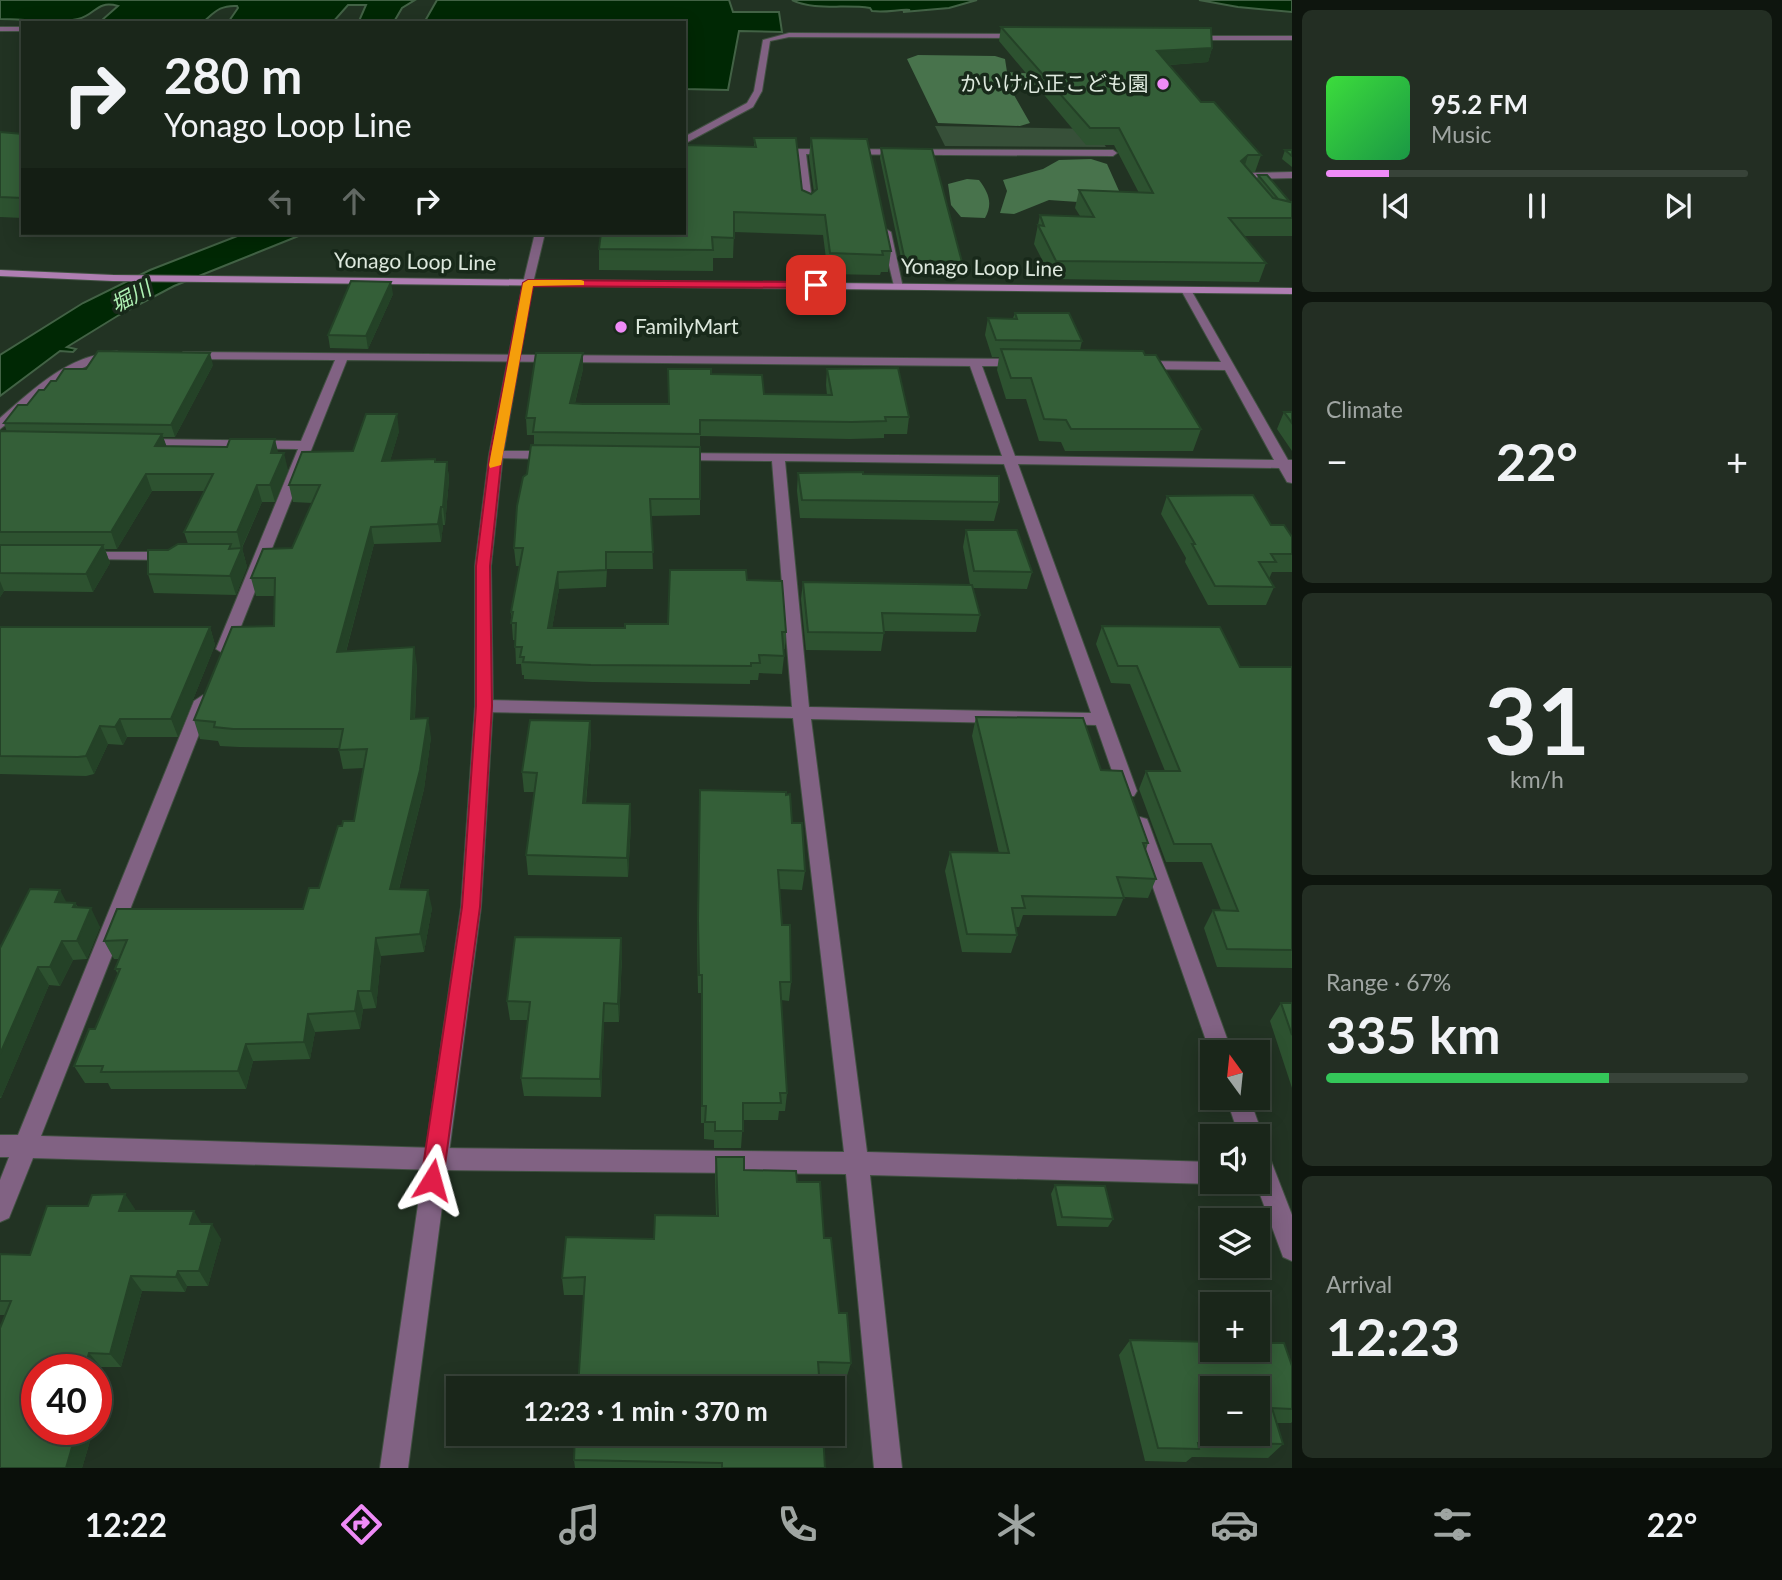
<!DOCTYPE html>
<meta charset="utf-8">
<style>
:root{--surface:#1a261a;--page:#232e23;--text:#f1f3f6;--muted:#9fa5a2;--line:#384339;--accent:#ef8bf7}
body{margin:0;font-family:Lato,"Noto Sans JP",sans-serif;background:var(--page);color:var(--text);height:100vh;display:flex;flex-direction:column;font-size:26px;white-space:nowrap}
*{box-sizing:border-box;margin:0}
p{font-size:23px;color:var(--muted)}
.icon{flex:none;width:38px;height:38px;fill:none;stroke:currentColor;stroke-width:2;stroke-linecap:round;stroke-linejoin:round}
.map{position:relative;flex:1;overflow:hidden}
.sheet{display:flex;flex-direction:column;gap:10px;padding:10px;background:#0e150e;width:490px}
.sheet>*{flex:none}
.guide{position:absolute;left:21px;top:21px;width:665px;height:214px;border-radius:0px;box-shadow:0 4px 18px #0003,0 0 0 2px var(--line);background:#1a261a;color:var(--text);overflow:hidden}
.needle{width:46px;rotate:345deg}
.controls{position:absolute;left:1200px;top:1040px;display:grid;gap:14px}
.controls a{display:grid;place-items:center;width:70px;height:70px;border-radius:0px;background:var(--surface);box-shadow:0 4px 18px #0003,0 0 0 2px var(--line);font-size:35px}
.speed{position:absolute;left:21px;top:1354px;display:flex;gap:14px;font-size:35px;font-weight:700;text-align:center}
.speed>*{display:grid;place-content:center;width:91px;height:91px;border-radius:50%;background:var(--surface);box-shadow:0 4px 18px #0003,0 0 0 2px var(--line);line-height:1}
.speed .limit{border:10px solid #d22;background:#fff;color:#111}
.pin{position:absolute;display:grid;place-items:center;width:60px;height:60px;color:#fff;margin:-30px;border-radius:14px;box-shadow:0 4px 10px #0006}
.me{position:absolute;width:77px;margin:-38px;rotate:8deg;stroke-linejoin:round;filter:drop-shadow(0 0 5px #0008)}
.turn{display:flex;align-items:center;gap:24px;height:147px;padding:0 28px;font-size:32px}
.turn .icon{width:91px;height:91px;stroke-width:2.5}
.turn b{display:block;font-size:49px;line-height:60px}
.lanes{display:flex;align-items:center;height:66px;padding:0 28px;background:#0003;justify-content:center;gap:35px;direction:ltr}
.lanes .off{opacity:.35}
.big{font-size:52px;font-weight:700;line-height:1.1}
.sheet .widget{flex:1;display:flex;flex-direction:column;justify-content:center;gap:10px;min-width:0;padding:0 24px;border-radius:10px;background:var(--page)}
.sheet .dial{align-items:center;gap:0}
.dial b{font-size:91px;line-height:1}
.song{display:flex;align-items:center;gap:21px}
.cover{width:84px;height:84px;border-radius:10px;background:linear-gradient(135deg,hsl(120 70% 55%),hsl(140 70% 35%))}
.played{height:7px;border-radius:4px;background:linear-gradient(90deg,var(--accent) 15%,var(--line) 15%)}
.keys{display:flex;justify-content:space-around;direction:ltr}
.heat{display:flex;justify-content:space-between;align-items:center;font-size:38px;direction:ltr}
.charge{height:10px;border-radius:5px;background:linear-gradient(90deg,#34c759 67%,var(--line) 0)}
.trip{position:absolute;left:446px;top:1376px;width:399px;height:70px;border-radius:0px;background:var(--surface);box-shadow:0 4px 18px #0003,0 0 0 2px var(--line);font-weight:700;line-height:70px;text-align:center}
.dock{display:flex;height:112px;justify-content:space-around;align-items:center;background:#0a0f0a;color:var(--muted)}
.dock .icon{width:49px;height:49px}
.dock .on{color:var(--accent)}
.dock b{font-size:32px;color:var(--text)}
main{display:flex;flex:1;min-height:0}
.map>svg:first-child{display:block}
</style>
<main>
<div class="map">
<svg width="1292" height="1468" viewBox="0 0 1292 1468">
<rect width="100%" height="100%" fill="#223323"/>
<path fill="#375039" d="M935 126 1095 129 1106 147 945 146Z"/>
<path fill="#48734c" d="M918 55 995 56 1005 59 1007 72 1036 74 1045 84 1010 88 1030 123 1020 126 938 123 907 59Z
M1091 159 1107 164 1120 193 1078 202 1049 200 1014 214 1000 213 1007 191 1003 180 1043 169 1059 160Z
M967 179 979 180C989 193 993 204 985 218L961 217 951 205 948 184Z"/>
<path fill="#002804" stroke="#426245" stroke-width="2" d="M0 0H415L402 8 395 20 359 21 366 5H348L333 22 229 21 238 8 237 6C220 5 215 12 203 22L102 20 118 6C96 0 96 15 78 19 54 24 24 19 0 19Z
M437 0H729L733 12H779L782 32 739 31 728 90 684 89V23L425 21Z
M792 0H977L949 8 903 12 910 10C899 9 886 13 872 11L870 8C846 4 814 11 792 0Z
M1199 0H1292V12L1238 7Z
M245 233H306L174 286 119 315 67 347 76 349 73 352 60 351 0 396V355L83 303 150 270Z"/>
<g fill="none" stroke-linecap="round" stroke-linejoin="round">
<g stroke="#405041" stroke-width="2">
<path id="minor" d="M0 27H23V31H0Z
M789 33 1022 34 1026 36 1022 38 789 37 770 41 762 91 753 107 684 144V137L747 103 754 91 763 40Z
M1190 36H1292V40H1187Z
M770 149 1113 150 1117 153 1113 156 806 154 813 209 808 212 803 209 797 154H773L770 153Z
M1292 172V178L1250 179 1253 186 1248 189 1238 180 1247 173Z
M886 229 891 232 903 288 894 286 881 232Z
M535 233H545L533 283 528 286 523 283Z
M1186 287 1191 290 1288 460H1292V483L1287 482 1279 468 1018 464 1137 791 1134 796H1122L1119 791 1096 725 811 719 867 1152 1213 1162V1181H1221L1213 1184 870 1175 902 1468H874L846 1174 435 1170 33 1158 9 1218 0 1222V1180L9 1157H0V1135H18L194 701 203 695 212 701 41 1136 435 1148 844 1152 793 718 484 712 475 706 484 700 792 707 772 461 678 460 671 456 673 453 1002 456 970 366 347 360 232 649 224 654 216 649 298 449 143 447 136 443 143 439 301 441 335 360 187 359 181 355 183 352 1020 359 1024 360V366H982L1015 456 1274 460 1225 370 1139 369 1133 365 1139 361 1221 362 1181 290ZM785 461 1004 464 1091 713 809 707Z
M117 351 123 355 121 358 101 360 73 372 0 429V418C36 387 67 356 117 351Z
M496 451H552L559 455 552 459 491 458V452Z
M84 552H171L178 556 171 560 79 559 77 556 79 553Z
M1140 817 1147 819 1149 824 1232 1052H1213V1058L1210 1052 1131 824 1133 819Z
M1226 1097H1249L1263 1136 1259 1144 1258 1136H1239Z
M1258 1145 1266 1148 1292 1215V1261L1283 1257 1255 1181H1258Z"/>
</g>
<g stroke="#405041" stroke-width="2">
<path id="tertiary" d="M528 280 533 283 503 455 491 566 493 706 481 907 408 1468H380L461 907 475 706V566L489 455 523 283Z"/>
</g>
<g stroke="#405041" stroke-width="2">
<path id="secondary" d="M0 270 113 275 1292 288V294L113 281 0 276Z"/>
</g>
<use href="#minor" fill="#816283" fill-rule="evenodd"/>
<use href="#tertiary" fill="#816283" fill-rule="evenodd"/>
<use href="#secondary" fill="#af7eb2" fill-rule="evenodd"/>
</g>
<path fill="#2d5230" d="M1001 27 1212 48 1208 62 1169 65 1201 102 1261 155 1255 172H1251L1257 179 1258 175H1267L1292 218V236H1244L1266 263 1259 282 1052 279 1034 244 1040 215 1080 216 1075 208 1079 190 1139 193 1114 145H1086L999 41Z
M0 132 23 134V218L0 217Z
M754 138 802 190 811 194 814 192 809 157 811 138 891 251 888 272H881L880 275 828 274 823 235 734 232 733 258H713V271L599 270V249L754 147Z
M881 148 962 262 960 273 904 272 880 158Z
M1285 150H1292V167L1282 159Z
M393 294 368 349 330 348 328 335Z
M1015 313 1082 341 1080 350 1145 355 1201 429 1193 451H1065L1061 442 1039 441 1026 399H1006L997 370 999 357H992L985 335 988 318H1013Z
M583 353V369L575 403 668 404V369L711 374 764 394 827 395 826 385 827 369 909 417 907 434H884V438L850 439 700 436V515L651 516 653 569H607L606 587 559 589 552 628H625L668 624 747 580 786 632 785 649H784V656L782 674 759 673 758 680H750V684L592 682 524 679V675H522L521 664H516L515 640H513L511 612 520 566H516L514 548 527 474 534 445V435H527L526 418Z
M213 365 175 437H163L166 446 278 453 288 470 275 502H262L242 548 247 567 236 595 154 593 148 574 168 550 188 544 184 532 205 491H152L117 549H105L110 563 93 592 4 591 0 597V431L7 432 4 423 27 405 44 390Z
M1284 412H1292V451L1277 429Z
M399 431 390 461 447 462 449 479 445 525H443L441 542 374 544 346 652 417 665 415 718 431 737 424 789 399 889 432 908 424 952 381 956 376 1008 363 1009 360 1029 315 1032 310 1059 253 1061 246 1089H111L108 1083H85L74 1066 95 1029 118 974 115 969 119 959H114L104 941 303 909 319 888 342 826 354 821 364 768 343 769 339 750V748L239 747 220 746 218 741 200 739 194 720 274 626 275 596H256L251 578 292 548 312 503 293 502 289 485 353 451Z
M798 473 863 474 999 502 994 521 800 518 797 491Z
M1167 496 1271 525 1292 537V572H1272L1269 579 1274 587 1266 605H1208L1185 562 1186 558 1161 514Z
M966 530 1032 572 1027 589 973 588 980 615 976 632 884 631 881 651 806 650 801 599 803 582 970 585 963 547Z
M1102 626 1240 667H1292V968L1217 967 1204 928 1213 910H1221L1202 862H1166L1139 789 1146 771H1165L1130 684 1111 683 1096 644Z
M0 627H210L215 645 178 737H127L123 745 108 744 94 774 86 776 0 774Z
M976 717 1101 770 1148 843 1146 850 1156 879 1148 898 1124 897 1116 916 1023 915 1019 927H1016L1017 935 1011 953 962 952 945 871 950 852 999 853 972 736Z
M590 721 591 741 586 803 630 804 631 823 628 877 528 875 526 855 535 792H524L522 772Z
M700 790 792 823 805 871 802 890 779 889 782 925 791 982 789 1001 781 1000 787 1093 785 1111H779L778 1120H743L741 1148H714V1140L704 1139V1123H701V993H698L697 940Z
M67 903H75L78 907 100 927 87 959 73 960 60 986 49 985 1 1098H0V948Z
M621 938 622 957 619 1022H604L601 1097 524 1096 521 1078 528 1020H510L507 1001Z
M1281 1003H1292V1088L1270 1021Z
M716 1157 744 1170 797 1182 824 1238 839 1313 851 1363 846 1379 819 1378 584 1295H564L562 1278 654 1239 716 1216 715 1175Z
M1055 1185 1113 1219 1108 1227 1057 1226 1051 1194Z
M135 1209 134 1211 201 1224 221 1239 208 1286H187L185 1292 142 1291 121 1367H101L37 1430 93 1431 82 1468H0L5 1315H0V1254L30 1255Z
M1130 1340 1292 1366V1422L1291 1423H1277L1283 1444 1268 1458 1192 1457 1186 1462 1145 1461 1119 1355Z
M575 1433 825 1468H575L574 1460Z"/>
<path fill="#244227" d="M1212 48 1208 62 1153 66 1157 51Z
M1248 155 1243 172 1241 161Z
M391 282 393 294 368 349 366 336Z
M210 353 213 365 175 437 171 425Z
M583 353V369L571 419 570 403Z
M397 414 399 431 385 478 382 461Z
M162 434 168 450 155 446Z
M275 439 279 456 271 453Z
M284 453 288 470 275 502 270 485Z
M447 462 449 479 445 525 443 507Z
M146 474 152 491 117 549 111 532Z
M257 485 262 502 241 549 237 532Z
M441 507 443 525 441 542 438 524Z
M371 527 374 544 341 670 337 652Z
M103 545 110 563 93 592 86 574Z
M242 548 247 567 236 595 230 576Z
M558 572 559 589 549 646 548 628Z
M0 581 4 591 0 597Z
M210 627 215 645 178 737 171 719Z
M414 647 417 665 414 737 411 719Z
M428 718 431 737 424 789 394 908 390 889Z
M120 719 127 737 123 745 115 727Z
M590 721 591 741 584 822 583 803Z
M100 726 108 744 94 774 86 756Z
M630 804 631 823 628 877 627 858Z
M60 890 70 909 55 902Z
M428 890 432 908 424 952 420 934Z
M75 903 85 922 91 908 100 927 87 959 77 941 73 907Z
M376 938 381 956 376 1008 371 991Z
M621 938 622 957 619 1022 618 1004Z
M62 941 73 960 60 986 50 967Z
M38 967 49 985 1 1098 0 1096V1054Z
M358 991 363 1009 360 1029 355 1011Z
M604 1003V1022L601 1097 600 1079Z
M308 1014 315 1032 310 1059 304 1042Z
M246 1044 253 1061 246 1089 238 1071Z
M125 1194 135 1209 129 1226 119 1211Z
M194 1211 203 1226 190 1224Z
M212 1224 221 1239 208 1286 199 1271Z
M178 1271 187 1286 185 1292 176 1277Z
M131 1276 142 1291 121 1367 110 1354Z
M89 1353 101 1367 96 1383V1370H84Z
M77 1430H92L93 1431 82 1468H66Z"/>
<path fill="#345f38" stroke="#244227" stroke-width="2" fill-rule="evenodd" d="M1001 27 1211 28 1212 48 1157 51 1201 102H1214L1261 155H1248L1241 161 1273 198 1292 202V218H1229L1266 263 1056 261 1038 225 1044 226 1040 215 1094 217 1079 190 1153 193 1119 128H1090Z
M0 132 23 134V198L0 197Z
M754 138H796L802 190 811 194 817 189 811 138 867 139 891 251H882L883 255 830 253 825 215 734 212V238L712 237 713 250 599 249 601 233H684V145L756 147Z
M881 148 932 149 962 262 905 261Z
M1285 150H1292V156Z
M1258 175H1267L1290 202 1278 199Z
M351 281 391 282 366 336 328 335Z
M1015 313H1069L1082 341 996 340 988 318 1017 319Z
M1001 349 1143 351 1145 355H1156L1201 429H1071L1066 420 1044 419 1031 378H1011Z
M98 351 210 353 171 425 4 423 18 405H27L39 390H44L51 381H56L64 369H86Z
M536 353H583L570 403 583 404H669L668 369H711V374L762 375 764 394 832 395 827 369 898 368 909 417H885L886 421 852 422 700 420V434L533 432 535 418H526Z
M1284 412H1292V423Z
M366 414H397L382 461 435 459V462H447L443 507H441L438 524 371 527 337 652 414 647 411 719 428 718 420 770 390 889 428 890 420 934 376 938 371 991H358L355 1011 308 1014 304 1042 246 1044 238 1071 101 1072 103 1066H74L89 1029H95L120 969H115L127 940 104 941 117 909H303L309 888H319L338 826H342L343 821H354L367 749 339 750 343 729H233L214 727 215 722 194 720 232 627 274 626 275 578H251L263 549 292 548 320 485H289L302 452 353 451Z
M0 431 162 434 155 446 227 447 230 439H275L271 453H284L270 485H257L237 532H184L213 474H146L111 532H0Z
M531 445 700 447V499H650L653 552H606V570L558 572 548 628H625V624H668L670 570H746L747 580 782 581 786 632H782L784 656 759 655 760 663H751V666L591 665 523 662 524 657H520L522 647H515L516 623H511L513 612H511L523 548H514L517 506 523 477 527 474Z
M863 472V474L999 476V502L802 500 798 473Z
M1253 495 1271 525H1284L1292 537V554H1271L1276 562H1259L1274 587 1215 586 1192 544H1195L1167 496Z
M966 530H1017L1032 572 974 571Z
M178 544H231L229 549 242 548 230 576 148 574V550H168Z
M0 545H103L86 574 0 573Z
M803 582 972 585 980 615 882 613 884 633 808 632Z
M1102 626 1220 627 1240 667H1292V950L1227 949 1213 910 1238 911 1211 844H1174L1146 771H1180L1137 666H1118Z
M0 627H210L171 719H120L115 727 100 726 86 756 78 757 0 756Z
M976 717 1083 718 1101 770 1122 771 1148 843H1143L1156 879 1117 877 1124 898 1022 896 1025 908H1012L1017 935 967 934 950 852 1009 853Z
M530 720 590 721 583 803 630 804 627 858 526 855 537 773 522 772Z
M700 790 786 792V795L790 794 792 823H802L805 871 778 870 782 925H790L791 982H780L787 1093H780L781 1103H743V1131H715V1122H705L706 1106H702V975H699L698 921Z
M30 889 60 890 55 902 75 903 73 907 91 908 77 941H62L50 967H38L0 1054V948Z
M515 937 621 938 618 1004 604 1003 600 1079 521 1078 530 1002 507 1001Z
M1281 1003H1292V1035Z
M716 1157H744V1170L796 1171 797 1182H820L824 1238H831L839 1313H847L851 1363 818 1362 820 1388H578L585 1277 562 1278 566 1237 654 1239 655 1215 718 1216Z
M1055 1185 1105 1186 1113 1219 1062 1217Z
M125 1194 119 1211H194L190 1224H212L199 1271H178L176 1277 131 1276 110 1354 89 1353 84 1370H37V1430H77L66 1468H0V1328L11 1301H0V1254L30 1255 47 1206H88L92 1195Z
M1130 1340 1213 1342V1349H1258V1343H1284L1292 1366V1409L1272 1408 1283 1444 1198 1443 1199 1449 1158 1448ZM1213 1388H1258V1433H1213Z
M575 1433H823L825 1468H722V1463L574 1460Z"/>
<path fill="#e11d48" stroke="#92132f" stroke-width="2" d="M528 280 816 282 821 285 816 288 533 286 502 454 490 566 492 706 480 907 443 1180 440 1188 432 1191 425 1188 421 1180 462 907 476 706V566L490 454 523 283Z"/>
<path fill="#f59e0b" d="M581 280 584 281V285L533 286 501 465 490 468 489 465 523 283 528 280Z"/>
<g fill="#ef8bf7" stroke="#18291a" stroke-width="2.5">
<circle cx="1163" cy="84" r="7"/>
<circle cx="621" cy="327" r="7"/>
</g>
<g text-anchor="middle" stroke-width="7" stroke-linejoin="round" paint-order="stroke">
<g font-size="21" fill="#dde8dd" stroke="#18291a" text-anchor="end">
<text x="1149" y="91">かいけ心正こども園</text>
<text x="635" y="334" text-anchor="start">FamilyMart</text>
</g>
<g font-size="21" fill="#dde8dd" stroke="#18291a">
<text transform="translate(415 262) rotate(1)" y="7">Yonago Loop Line</text>
<text transform="translate(982 268) rotate(1)" y="7">Yonago Loop Line</text>
</g>
<g font-size="21" font-style="italic" fill="#aef1b3" stroke="#18291a">
<text transform="translate(131 297) rotate(-28)" y="7">堀川</text>
</g>
</g>
</svg>
<div class="controls">
<a><svg class="needle" viewBox="-14 -14 28 28"><path d="M0-13l5 13h-10z" fill="#e53935"/><path d="M0 13l5-13h-10z" fill="#9fa5a2"/></svg></a>
<a><svg class="icon" aria-label="sound" viewBox="0 0 24 24"><path d="M4 9h4l5-4v14l-5-4H4zM17 9q2 3 0 6"/></svg></a>
<a><svg class="icon" aria-label="layers" viewBox="0 0 24 24"><path d="M12 4l9 5-9 5-9-5zM3 14l9 5 9-5"/></svg></a>
<a>+</a>
<a>−</a>
</div>
<div class="speed"><div class="limit">40</div></div>
<div class="pin" style="left:816px;top:285px;background:#d93025"><svg class="icon" aria-label="arrive" viewBox="0 0 24 24"><path d="M6 21V4h12l-3 4 3 4H6"/></svg></div>
<svg class="me" style="left:432px;top:1180px" viewBox="-20 -20 40 40"><path d="M0-17L14 15 0 8-14 15z" fill="#e11d48" stroke="#fff" stroke-width="4"/></svg>
<div class="trip">12:23 · 1 min · 370 m</div>
<div class="guide">
<div class="turn"><svg class="icon" aria-label="right" viewBox="0 0 24 24"><path d="M7 20v-9h11M14 6l5 5-5 5"/></svg><div><b>280 m</b>Yonago Loop Line</div></div>
<div class="lanes"><svg class="icon off" aria-label="left" viewBox="0 0 24 24"><path d="M17 20v-9H6M10 6l-5 5 5 5"/></svg><svg class="icon off" aria-label="ahead" viewBox="0 0 24 24"><path d="M12 20V5M6 11l6-6 6 6"/></svg><svg class="icon" aria-label="right" viewBox="0 0 24 24"><path d="M7 20v-9h11M14 6l5 5-5 5"/></svg></div>
</div>
</div>
<section class="sheet">
<div class="widget">
<div class="song"><i class="cover"></i><div><b>95.2 FM</b><p>Music</p></div></div>
<div class="played"></div>
<div class="keys"><svg class="icon" aria-label="previous" viewBox="0 0 24 24"><path d="M18 5L8 12l10 7zM5 5v14"/></svg><svg class="icon" aria-label="pause" viewBox="0 0 24 24"><path d="M8 5v14M16 5v14"/></svg><svg class="icon" aria-label="next" viewBox="0 0 24 24"><path d="M6 5l10 7-10 7zM19 5v14"/></svg></div>
</div>
<div class="widget"><p>Climate</p>
<div class="heat"><a>−</a><b class="big">22°</b><a>+</a></div>
</div>
<div class="widget dial"><b>31</b><p>km/h</p></div>
<div class="widget"><p>Range · 67%</p><b class="big">335 km</b><div class="charge"></div></div>
<div class="widget"><p>Arrival</p><b class="big">12:23</b></div>
</section>
</main>
<nav class="dock">
<b>12:22</b>
<svg class="icon on" aria-label="directions" viewBox="0 0 24 24"><path d="M12 3l9 9-9 9-9-9zM9 14v-3h6M13 9l2 2-2 2"/></svg>
<svg class="icon" aria-label="music" viewBox="0 0 24 24"><path d="M9 18V5l10-2v13"/><circle cx="6" cy="18" r="3"/><circle cx="16" cy="16" r="3"/></svg>
<svg class="icon" aria-label="phone" viewBox="0 0 24 24"><path d="M5 4h4l2 5-3 2q2 4 5 5l2-3 5 2v4C11 20 4 13 5 4z"/></svg>
<svg class="icon" aria-label="climate" viewBox="0 0 24 24"><path d="M12 3v18M4 7l16 10M4 17L20 7"/></svg>
<svg class="icon" aria-label="car" viewBox="0 0 24 24"><path d="M5 17H2v-5l4-1 3-4h7l3 4 3 1v5h-3M9 17h6M6 11h13"/><circle cx="7" cy="17" r="2"/><circle cx="17" cy="17" r="2"/></svg>
<svg class="icon" aria-label="filters" viewBox="0 0 24 24"><path d="M4 7h16M4 17h16"/><circle cx="9" cy="7" r="2"/><circle cx="15" cy="17" r="2"/></svg>
<b>22°</b>
</nav>
